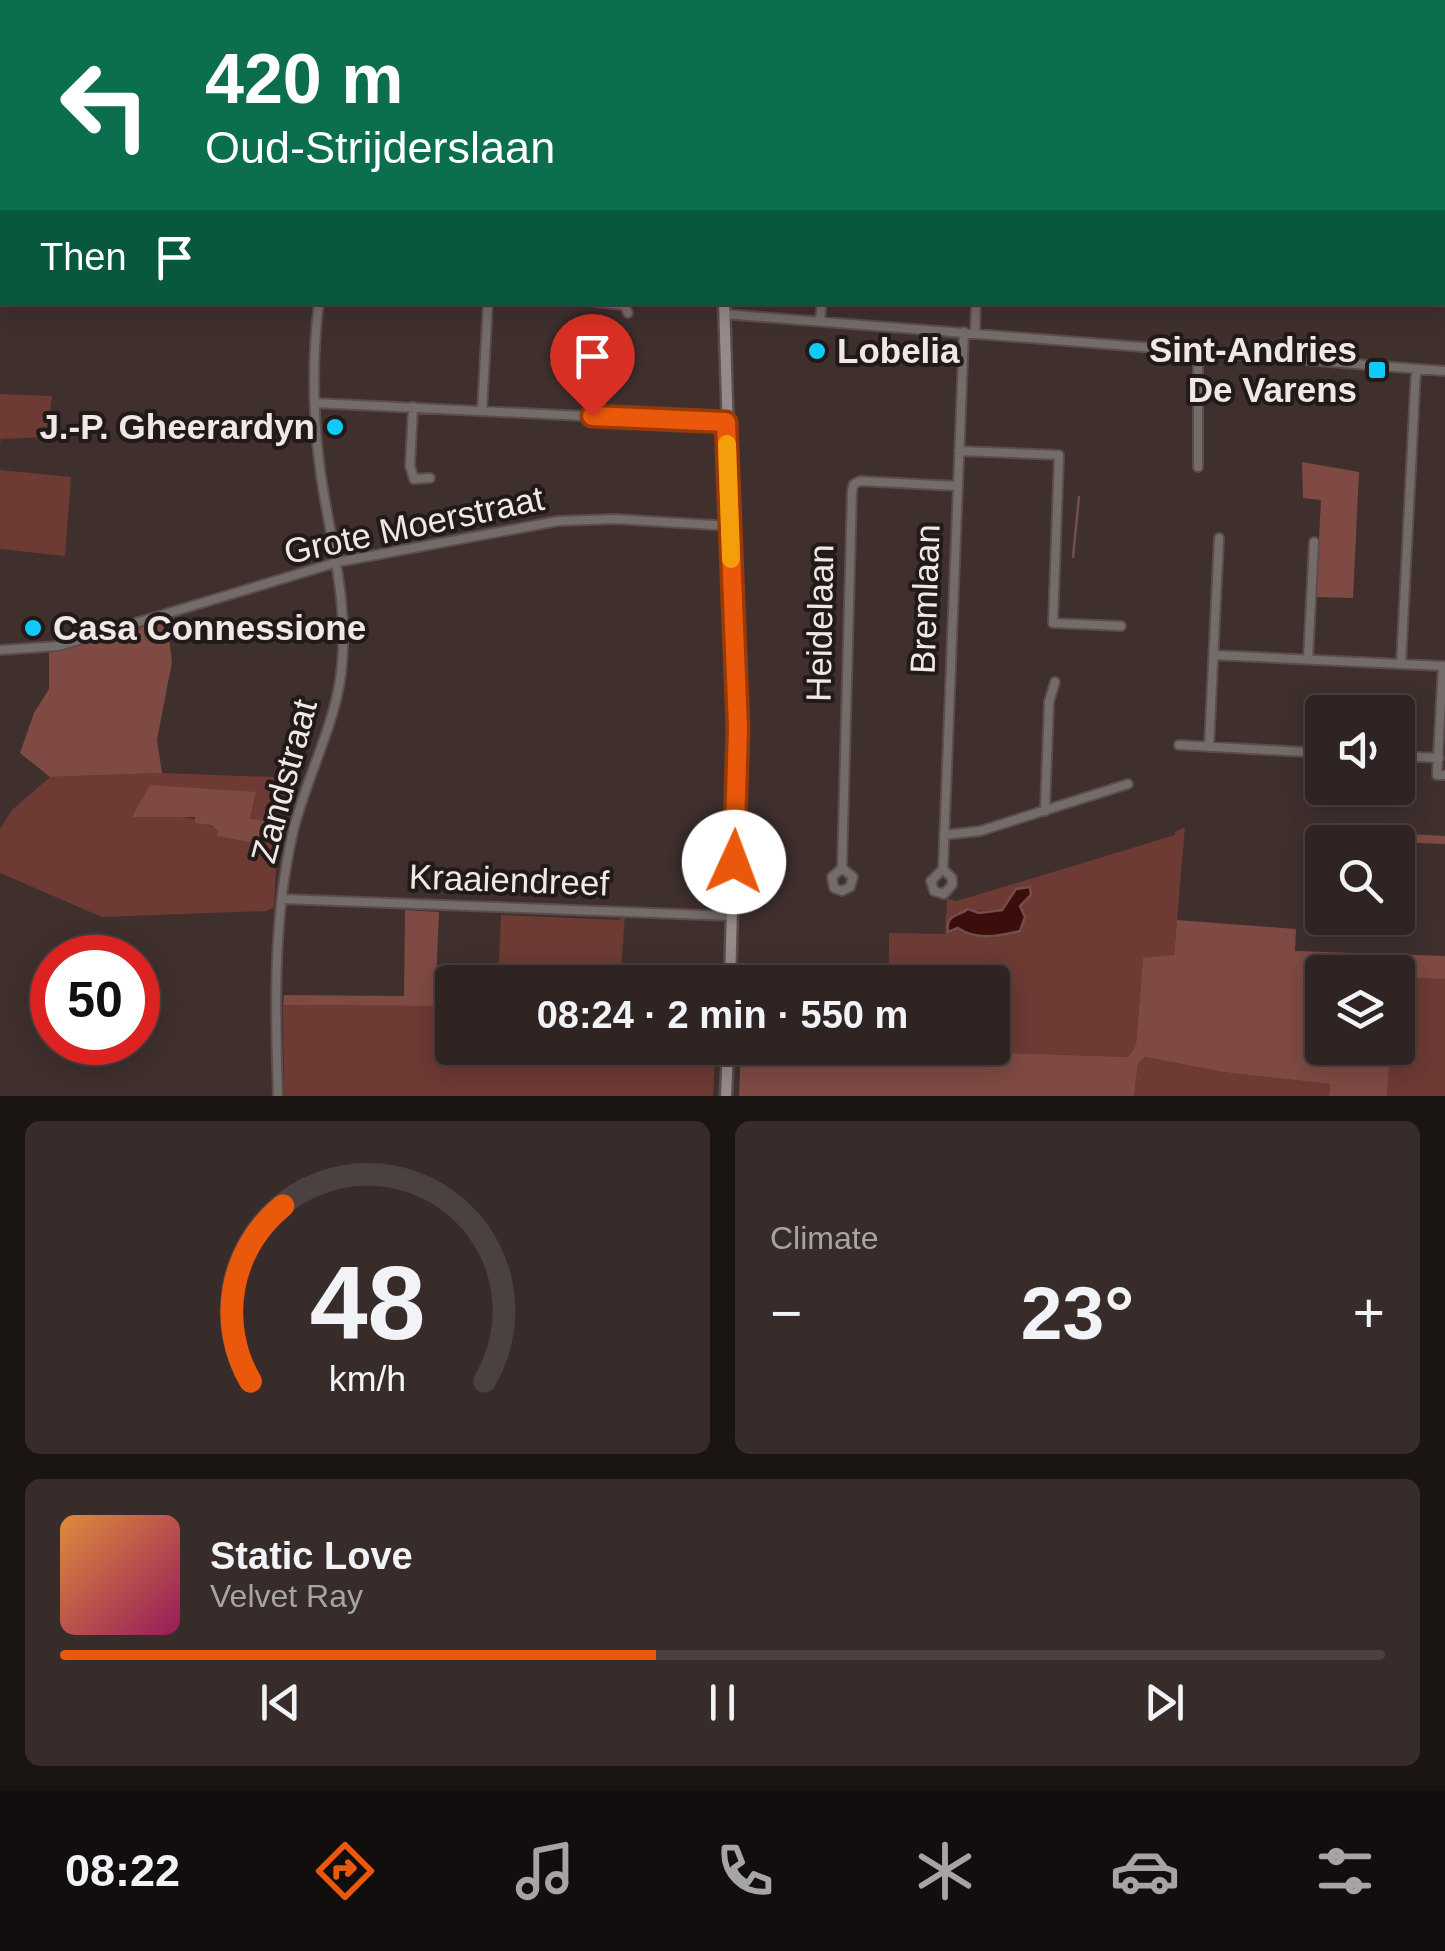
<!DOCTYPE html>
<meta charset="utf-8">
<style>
:root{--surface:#2f2422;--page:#372c2a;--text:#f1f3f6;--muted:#a7a4a5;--line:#4a4140;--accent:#ea580c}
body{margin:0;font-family:Helvetica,sans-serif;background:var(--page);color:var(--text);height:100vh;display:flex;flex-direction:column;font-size:38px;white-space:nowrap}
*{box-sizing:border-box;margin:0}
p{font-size:32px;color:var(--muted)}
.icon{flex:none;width:55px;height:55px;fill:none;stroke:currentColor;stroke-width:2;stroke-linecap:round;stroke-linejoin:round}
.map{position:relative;height:1096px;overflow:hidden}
.drawer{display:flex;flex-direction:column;gap:25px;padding:25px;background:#1a1413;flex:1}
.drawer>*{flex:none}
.top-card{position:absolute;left:0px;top:0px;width:1445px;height:305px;box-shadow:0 5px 25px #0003,0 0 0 2px var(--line);background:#0b6e4f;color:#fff;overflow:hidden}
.buttons{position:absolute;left:1305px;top:695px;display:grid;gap:20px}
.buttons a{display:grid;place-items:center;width:110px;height:110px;border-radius:10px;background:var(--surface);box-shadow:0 5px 25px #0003,0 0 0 2px var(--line);font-size:50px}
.speed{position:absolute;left:30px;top:935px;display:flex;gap:20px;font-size:50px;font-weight:700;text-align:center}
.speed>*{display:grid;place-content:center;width:130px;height:130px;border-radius:50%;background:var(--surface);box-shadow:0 5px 25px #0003,0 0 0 2px var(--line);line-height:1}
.speed .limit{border:15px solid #d22;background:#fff;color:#111}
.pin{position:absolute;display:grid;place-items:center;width:85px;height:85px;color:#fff;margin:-102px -42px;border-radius:50% 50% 50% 0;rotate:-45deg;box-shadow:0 0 10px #0007}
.pin .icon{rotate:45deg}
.me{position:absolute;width:110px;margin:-55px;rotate:2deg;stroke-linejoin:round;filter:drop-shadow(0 0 8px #0008)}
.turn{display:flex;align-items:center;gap:35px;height:210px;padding:0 40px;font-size:45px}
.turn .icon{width:130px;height:130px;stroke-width:2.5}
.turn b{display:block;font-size:70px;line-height:85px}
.then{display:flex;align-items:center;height:95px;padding:0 40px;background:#0003;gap:20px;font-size:38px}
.big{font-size:75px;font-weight:700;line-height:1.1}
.drawer .card{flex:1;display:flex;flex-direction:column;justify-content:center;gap:15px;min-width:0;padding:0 35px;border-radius:15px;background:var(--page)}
.drawer .dial{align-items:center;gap:0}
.dial svg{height:260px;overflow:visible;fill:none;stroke:var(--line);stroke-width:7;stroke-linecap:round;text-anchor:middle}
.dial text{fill:var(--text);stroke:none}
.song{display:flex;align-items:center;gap:30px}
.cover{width:120px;height:120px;border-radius:15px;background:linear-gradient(135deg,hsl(30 70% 55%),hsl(330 70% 35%))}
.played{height:10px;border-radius:5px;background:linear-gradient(90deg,var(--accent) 45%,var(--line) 45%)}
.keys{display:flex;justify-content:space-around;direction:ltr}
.heat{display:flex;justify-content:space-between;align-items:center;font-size:55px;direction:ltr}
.drawer .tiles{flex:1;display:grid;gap:25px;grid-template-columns:1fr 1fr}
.card:last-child{grid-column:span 2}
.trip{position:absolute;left:435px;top:965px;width:575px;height:100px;border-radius:10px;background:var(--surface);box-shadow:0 5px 25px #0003,0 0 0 2px var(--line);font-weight:700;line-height:100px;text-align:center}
.menu{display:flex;height:160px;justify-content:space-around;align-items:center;background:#130e0e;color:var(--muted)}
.menu .icon{width:70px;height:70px}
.menu .on{color:var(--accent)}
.menu b{font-size:45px;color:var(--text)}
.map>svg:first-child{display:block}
</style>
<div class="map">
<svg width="1445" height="1096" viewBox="0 0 1445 1096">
<rect width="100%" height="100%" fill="#3f302e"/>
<path fill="#6d3a34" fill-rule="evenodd" d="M0 394 52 396 47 437 1 439 0 444Z
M0 470 71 477 65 556 0 549Z
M162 773 301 778 277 852 274 907 266 911 102 917 0 873V829L12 810 50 777ZM256 793 250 819 265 841 258 844 217 836 218 831C194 810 162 819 133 816Z
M1185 827 1174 956 1143 959 1136 1045 1128 1057 888 1049 992 1048V982H889V933L945 934 947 899 957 901 1175 835V832ZM1011 895 1027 899 1020 906 1025 918 1013 933H1003L992 938 957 928 952 932 950 919 966 911 1002 910Z
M501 915 619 920 625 916 620 982H498Z
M1398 978 1445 979V1096H1387L1389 1066 1363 1065 1365 1048H1398Z
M283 1005 452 1006V1048H715L713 1096H284Z
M1145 1057 1223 1072 1330 1084 1329 1096H1134L1138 1064Z"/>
<path fill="#7f4a43" d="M1302 462 1359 472 1353 598 1316 597 1321 500 1303 498Z
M162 622 169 638 172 662 157 740 162 773 50 777 20 753 34 713 49 689V653Z
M150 785 256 792 250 819 269 821 270 829 265 841 258 844 217 836 218 831 211 825 195 823V817H132Z
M1314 829 1445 836V844L1313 839Z
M405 910 439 912 435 1006 283 1005 284 995 404 996Z
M1177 920 1296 929 1295 951 1445 956V979L1398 978V972H1322V1048H1365L1363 1064 1389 1066 1387 1096H1329L1330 1084 1223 1072 1145 1057 1138 1064 1134 1096H739L741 1048H867L1128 1057 1136 1045 1143 958 1174 955Z"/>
<path fill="#3c0d0a" stroke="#724e4c" stroke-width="2.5" d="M1030 887 1031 895 1020 906 1025 917 1020 931C998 936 977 941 958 928L948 932C945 914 958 917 968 909L979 913 1002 910 1016 889Z"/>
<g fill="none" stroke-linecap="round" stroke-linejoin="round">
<path stroke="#724e4c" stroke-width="2.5" d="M1073 557 1079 497"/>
<g stroke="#5b4d4b" stroke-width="12">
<path id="street" d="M334 0V2
M840 0 847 2
M437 2 438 0
M636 2V0
M1442 85H1445
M597 302 624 305 628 313
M724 314 1445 371
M820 320 822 302
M975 333 976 302
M1198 351V467
M316 403 726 423
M413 407 410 466 414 479 430 478
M482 411 488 302
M959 451 1059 455 1053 623 1121 626
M0 650 59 646 338 562 558 521 615 519 730 526
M1214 655 1443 666 1442 682 1445 683
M1308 659 1314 542
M1401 664 1416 369
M1442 682 1437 775H1445
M1179 745 1322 753
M1209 747 1219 538
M1398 756 1439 758
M1045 811 1049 702 1055 682
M944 835 980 831 1128 784
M842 868 853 877 850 887 842 891 834 888 832 877 842 868 852 491 854 484 860 481 957 486
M943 869 952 878V885L944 894 934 891 931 881 943 869 964 332
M283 899 732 916
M278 1096C275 1009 273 917 293 832 306 777 338 720 342 664 348 597 329 535 320 469 313 415 312 357 319 302"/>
</g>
<g stroke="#5b4d4b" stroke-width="15">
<path id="secondary" d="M725 2V0
M724 302 737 727 730 982
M726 1096 728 1048"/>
</g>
<use href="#street" stroke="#746c6b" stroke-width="8"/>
<use href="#secondary" stroke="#978b8a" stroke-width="10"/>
</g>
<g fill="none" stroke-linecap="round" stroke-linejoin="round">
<g stroke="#983908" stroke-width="25">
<path id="route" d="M592 416 726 422 738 728 734 862"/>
</g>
<use href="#route" stroke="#ea580c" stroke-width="18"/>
<path stroke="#f59e0b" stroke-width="18" d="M727 444 731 559"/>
</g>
<g fill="#0fcafa" stroke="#211a19" stroke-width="4">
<circle cx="817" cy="351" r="10"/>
<rect x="1367" y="360" width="20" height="20" rx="5"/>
<circle cx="335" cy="427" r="10"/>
<circle cx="33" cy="628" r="10"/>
</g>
<g text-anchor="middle" stroke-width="8" stroke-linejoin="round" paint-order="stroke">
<g font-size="35" font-weight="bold" fill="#f1e7e6" stroke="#211a19" text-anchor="end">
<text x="1357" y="362">Sint-Andries<tspan x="1357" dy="40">De Varens</tspan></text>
<text x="837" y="363" text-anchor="start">Lobelia</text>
<text x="315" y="439">J.-P. Gheerardyn</text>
<text x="53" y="640" text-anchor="start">Casa Connessione</text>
</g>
<g font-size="35" fill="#f1e7e6" stroke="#211a19">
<text transform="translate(414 525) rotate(-12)" y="12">Grote Moerstraat</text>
<text transform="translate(925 599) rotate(-88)" y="12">Bremlaan</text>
<text transform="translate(820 623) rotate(-89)" y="12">Heidelaan</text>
<text transform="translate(284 781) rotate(-75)" y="12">Zandstraat</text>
<text transform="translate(509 880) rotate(2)" y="12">Kraaiendreef</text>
</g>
</g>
</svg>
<div class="buttons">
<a><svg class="icon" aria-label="sound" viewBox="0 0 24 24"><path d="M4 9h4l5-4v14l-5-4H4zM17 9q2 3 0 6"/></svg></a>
<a><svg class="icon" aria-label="search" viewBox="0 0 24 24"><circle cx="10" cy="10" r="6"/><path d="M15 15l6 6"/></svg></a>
<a><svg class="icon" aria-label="layers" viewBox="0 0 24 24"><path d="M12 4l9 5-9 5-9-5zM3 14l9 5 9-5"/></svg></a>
</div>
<div class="speed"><div class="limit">50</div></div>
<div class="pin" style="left:592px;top:416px;background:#d93025"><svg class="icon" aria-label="arrive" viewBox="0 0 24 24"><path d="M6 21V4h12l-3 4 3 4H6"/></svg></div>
<svg class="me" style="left:734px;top:862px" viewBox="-20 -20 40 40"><circle r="19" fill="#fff"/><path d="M0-13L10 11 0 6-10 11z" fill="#ea580c"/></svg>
<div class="trip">08:24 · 2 min · 550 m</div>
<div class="top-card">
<div class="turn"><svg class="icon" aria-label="left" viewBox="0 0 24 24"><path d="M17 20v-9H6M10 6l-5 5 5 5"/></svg><div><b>420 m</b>Oud-Strijderslaan</div></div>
<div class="then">Then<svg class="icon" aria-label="arrive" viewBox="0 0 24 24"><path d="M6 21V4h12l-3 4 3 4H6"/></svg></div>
</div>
</div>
<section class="drawer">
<div class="tiles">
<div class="card dial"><svg viewBox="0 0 100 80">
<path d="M14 69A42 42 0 1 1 86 69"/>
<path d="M14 69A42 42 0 0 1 24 15" stroke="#ea580c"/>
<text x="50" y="56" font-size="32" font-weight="700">48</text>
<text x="50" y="72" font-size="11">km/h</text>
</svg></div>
<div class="card"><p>Climate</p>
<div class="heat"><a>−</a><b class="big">23°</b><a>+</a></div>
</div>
<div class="card">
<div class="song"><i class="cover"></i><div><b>Static Love</b><p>Velvet Ray</p></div></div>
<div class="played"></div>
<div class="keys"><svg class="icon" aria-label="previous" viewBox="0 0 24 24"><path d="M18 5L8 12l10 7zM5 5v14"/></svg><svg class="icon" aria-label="pause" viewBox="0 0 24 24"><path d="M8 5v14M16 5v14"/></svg><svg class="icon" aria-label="next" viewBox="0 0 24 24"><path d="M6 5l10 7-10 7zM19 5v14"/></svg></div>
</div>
</div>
</section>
<nav class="menu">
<b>08:22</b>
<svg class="icon on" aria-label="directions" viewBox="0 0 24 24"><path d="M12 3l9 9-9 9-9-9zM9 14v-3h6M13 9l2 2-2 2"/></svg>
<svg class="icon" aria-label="music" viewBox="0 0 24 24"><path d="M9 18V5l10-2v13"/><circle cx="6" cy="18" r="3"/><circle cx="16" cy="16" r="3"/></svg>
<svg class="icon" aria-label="phone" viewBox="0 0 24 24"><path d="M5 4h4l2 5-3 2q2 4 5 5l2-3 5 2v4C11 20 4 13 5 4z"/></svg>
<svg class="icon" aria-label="climate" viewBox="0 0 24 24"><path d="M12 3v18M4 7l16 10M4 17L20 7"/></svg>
<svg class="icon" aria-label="car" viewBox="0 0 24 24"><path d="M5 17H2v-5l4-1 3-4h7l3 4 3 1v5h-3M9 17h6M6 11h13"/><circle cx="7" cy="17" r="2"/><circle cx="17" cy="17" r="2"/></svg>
<svg class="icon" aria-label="filters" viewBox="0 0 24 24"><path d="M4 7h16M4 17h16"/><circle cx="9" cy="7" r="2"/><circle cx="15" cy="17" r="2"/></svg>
</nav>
